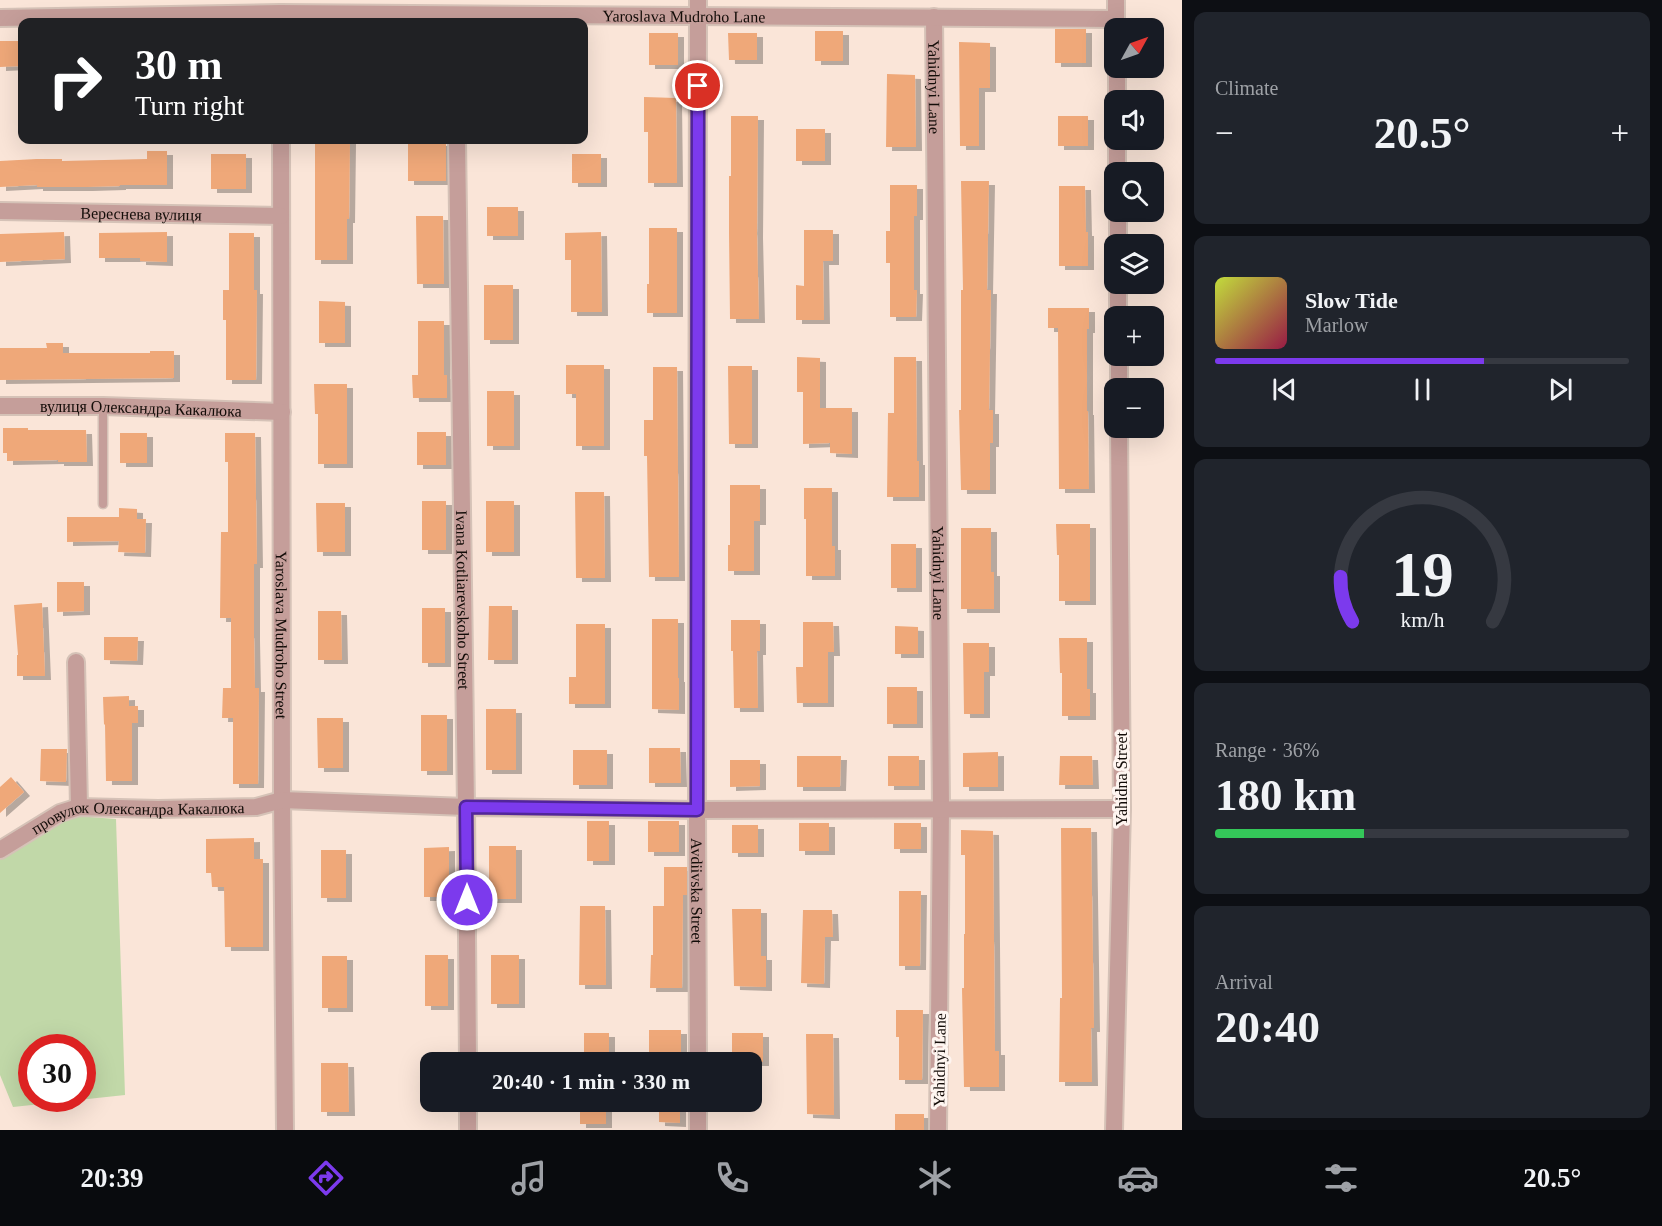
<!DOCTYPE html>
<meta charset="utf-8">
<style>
:root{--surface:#171b24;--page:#20242c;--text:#f1f3f6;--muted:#9ea1a6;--line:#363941;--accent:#7c3aed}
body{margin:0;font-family:Georgia,serif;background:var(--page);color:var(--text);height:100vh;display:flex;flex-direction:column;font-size:22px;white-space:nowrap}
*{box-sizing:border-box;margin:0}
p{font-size:20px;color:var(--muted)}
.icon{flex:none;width:33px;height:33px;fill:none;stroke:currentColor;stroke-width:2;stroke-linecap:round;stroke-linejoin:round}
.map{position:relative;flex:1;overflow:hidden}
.panel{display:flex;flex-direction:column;gap:12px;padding:12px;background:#0d0f14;width:480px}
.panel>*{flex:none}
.guide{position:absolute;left:18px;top:18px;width:570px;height:126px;border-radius:12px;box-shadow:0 6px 24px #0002;background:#202124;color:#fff;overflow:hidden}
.needle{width:39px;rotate:50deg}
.fabs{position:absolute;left:1104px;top:18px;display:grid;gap:12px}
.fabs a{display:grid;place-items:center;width:60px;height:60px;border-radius:12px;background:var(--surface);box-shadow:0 6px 24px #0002;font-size:30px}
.speed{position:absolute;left:18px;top:1034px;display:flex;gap:12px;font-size:30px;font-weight:700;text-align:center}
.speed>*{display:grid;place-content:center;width:78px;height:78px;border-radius:50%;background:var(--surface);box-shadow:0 6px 24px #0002;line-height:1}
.speed .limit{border:9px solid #d22;background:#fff;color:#111}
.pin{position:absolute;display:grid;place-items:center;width:51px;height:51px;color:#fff;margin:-26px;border:3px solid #fff;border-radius:50%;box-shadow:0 2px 6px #0007}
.me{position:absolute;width:66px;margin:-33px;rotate:0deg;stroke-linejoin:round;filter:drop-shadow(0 0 4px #0008)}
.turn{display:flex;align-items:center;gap:21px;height:126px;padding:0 18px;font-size:27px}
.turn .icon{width:78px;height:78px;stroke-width:2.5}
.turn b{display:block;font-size:42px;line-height:51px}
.big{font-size:45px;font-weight:800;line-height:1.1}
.panel .tile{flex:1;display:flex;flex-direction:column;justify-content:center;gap:9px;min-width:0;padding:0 21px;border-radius:12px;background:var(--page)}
.panel .dial{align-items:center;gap:0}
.dial svg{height:156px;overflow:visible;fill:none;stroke:var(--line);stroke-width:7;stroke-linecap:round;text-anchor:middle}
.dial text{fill:var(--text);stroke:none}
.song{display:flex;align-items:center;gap:18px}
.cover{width:72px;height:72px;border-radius:9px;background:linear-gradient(135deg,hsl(70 70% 55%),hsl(340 70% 35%))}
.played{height:6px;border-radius:3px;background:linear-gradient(90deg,var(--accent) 65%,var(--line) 65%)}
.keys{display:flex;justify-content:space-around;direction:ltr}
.heat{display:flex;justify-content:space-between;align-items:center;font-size:33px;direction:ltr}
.charge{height:9px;border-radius:4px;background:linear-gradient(90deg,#34c759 36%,var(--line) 0)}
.trip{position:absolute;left:420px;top:1052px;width:342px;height:60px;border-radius:12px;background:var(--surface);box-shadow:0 6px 24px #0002;font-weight:800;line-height:60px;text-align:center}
.tab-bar{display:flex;height:96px;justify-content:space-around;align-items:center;background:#090b0e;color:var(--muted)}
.tab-bar .icon{width:42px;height:42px}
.tab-bar .on{color:var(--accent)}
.tab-bar b{font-size:27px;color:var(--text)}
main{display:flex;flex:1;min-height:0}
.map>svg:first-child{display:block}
</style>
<main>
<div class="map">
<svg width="1182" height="1130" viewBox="0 0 1182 1130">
<defs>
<filter id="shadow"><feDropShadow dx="6" dy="4" stdDeviation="0" flood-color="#0004"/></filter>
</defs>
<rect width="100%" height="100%" fill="#fae5d8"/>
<path fill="#c1d8a8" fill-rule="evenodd" d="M76 816 116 819 125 1095 13 1107 0 1075V858L40 833ZM32 1047H82V1098H32Z"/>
<path fill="#efa879" filter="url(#shadow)" d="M1055 29H1086V63H1055Z
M815 31H843V61H815Z
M649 33H678V65H649Z
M728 33H757V60H729Z
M0 41H21L22 66 0 67Z
M959 42 990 43V88H979V146H960Z
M887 74 915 75 916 147H886Z
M644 97 676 98 677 183H648V132H644Z
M731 116H758L757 234 759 319H730L729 233V176H731Z
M1058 116H1088V146H1058Z
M796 129H825V161H796Z
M315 140H350L349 219H347V260H315Z
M408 142H446V181H408Z
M147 151H167V185H120V186L87 187H37V185L0 187V161L37 159H62V161L147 159Z
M211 154H246V189H211Z
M572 154H601V183H572Z
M961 181H989L987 290H991L989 410H993V443H990V490H961L959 410H961V290H963Z
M890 185H917V216H914V290H917L916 317H890V263H886V231H890Z
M1059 186H1085L1086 232H1088V266H1059Z
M487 207H518V236H487Z
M416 216H443L444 284H417Z
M649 228H677V313H647V284H649Z
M804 230H833V261H823L824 320H796V285L804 286Z
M64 232 65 259 0 262V234Z
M167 232V262L140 261V258H99V233Z
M601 232 602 312H571V260H565V233Z
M229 233H254V290H257L256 380H226V320H223V290H229Z
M484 285H513V340H484Z
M319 301 345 302V343H319Z
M1048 308H1089V329H1087V411H1088L1089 489H1059L1058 328H1048Z
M418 321H444V375H447V398H413L412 375H418Z
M46 343H63V353H150V351H174V378L0 380V348H47Z
M797 357 820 358V408H852V454L830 453V443L803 444V392H797Z
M894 357H916L917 461H919V497H887L888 413H894Z
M566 365H604V446H576V394H566Z
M728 366H752V444H729Z
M653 367H677L679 577H649L647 456H644V420H653Z
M314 384H347V464H318V414H315Z
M487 391H514V446H487Z
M3 428H28V430H86L87 462H58V460L7 461V453H3Z
M417 432H446V465H417Z
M120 433H147V463H120Z
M225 433H255L257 564H254V637L255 688H259L258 784H233V718H222L223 688H231V618H220L221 532H228V462H225Z
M730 485H760V521H754V571H728V545H730Z
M804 488H832V546H835V576H806V519H804Z
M575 492H604L605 578H576Z
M422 501H446V550H422Z
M486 501H514V552H486Z
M316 503H345V552H317Z
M119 508 137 509V519H146L145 553 118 552 119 541 67 542V517H119Z
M1056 524H1090V601H1059V555H1057Z
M961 528H991V572H994V609H961Z
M891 544H916V588H891Z
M57 582H84V611L57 612Z
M42 603 45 676H17V655H18L14 605Z
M489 606H512V660H488Z
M422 608H445V663H422Z
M318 611H341L342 660H318Z
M652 619H678V678H679V710L652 709Z
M731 620H760V651H757L758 708H734L733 651H731Z
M803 622H833L834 652H828V703H797L796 667H803Z
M576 624H605V704H569V677H576Z
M895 626 918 627V654H895Z
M104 637H138L137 661 104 660Z
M1059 638H1087V689H1090V716H1062V673H1060Z
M963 643H989V672H984V714H964Z
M887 687H917V724H887Z
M129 696V706H138V723H132V781H106L105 724 104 725 103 697Z
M486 709H516V770H486Z
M421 715H447V771H421Z
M317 718H343V768H318Z
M649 748H680L681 783H649Z
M41 749H67L66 782 40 781Z
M573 750H607V785H573Z
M998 752V787H963V753Z
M797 756H841L840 787H797Z
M888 756H919V786H888Z
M1060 756H1092L1093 785H1059Z
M730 760H760V786L730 787Z
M11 777 24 792 0 813V787Z
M587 821H609V861H587Z
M648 821H679V852H648Z
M799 823H829V851H799Z
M894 823H921V849H894Z
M732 825H758V853H732Z
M1061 828H1091L1094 1028H1091L1092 1082H1059L1060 998H1062Z
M961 830 993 831 995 1051H999V1087H964L962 988H964V934H965V855H961Z
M254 838V859H263V947H225L224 887H212L211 873H206V839Z
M489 846H516V899H489Z
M449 847V897H424V848Z
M321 850H346V898H321Z
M664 867H687V895H683L682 988H650L651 955H653V906H664Z
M899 891H921L920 966H899Z
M580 906H605L606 985H579Z
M732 909H761V956H766V987L734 986Z
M803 910H832L833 937H825L824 984 801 983Z
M425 955H448V1006H425Z
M491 955H519V1004H491Z
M322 956H347V1008H322Z
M896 1010H923L922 1080H899V1037H896Z
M649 1030H681V1062H649Z
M584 1033H609V1062H584Z
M732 1033H763V1062H732Z
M806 1034H833L834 1115 807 1114Z
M321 1063H348L349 1112H321Z
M580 1101H606V1124H580Z
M659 1101H680V1123L659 1122Z
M895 1114H924V1130H895Z"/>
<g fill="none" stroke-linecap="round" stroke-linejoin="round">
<g stroke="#d5c2b7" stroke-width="11">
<path id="lane" d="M103 406V504"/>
</g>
<g stroke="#d5c2b7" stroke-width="20">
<g id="street">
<path id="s1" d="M698 0 697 810 698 1062"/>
<path d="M1116 0V28"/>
<path id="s2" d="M934 17 941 808 938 1130"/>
<path id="s3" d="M0 18 280 13 1116 19"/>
<path d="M1117 68V100"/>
<path id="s4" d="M281 140 282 800 285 1130"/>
<path id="s5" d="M457 140 466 807 468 1062"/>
<path d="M1117 140V172"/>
<path id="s6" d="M0 211 281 216"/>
<path d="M1118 212V244"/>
<path d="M1118 284V316"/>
<path d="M1119 356V388"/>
<path id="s7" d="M0 406H103L282 412"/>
<path d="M76 662 79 807"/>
<path id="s8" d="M0 850 60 813 79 807 158 809 256 807 282 800 466 807 697 810 1122 809"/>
<path d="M468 1101V1130"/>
<path d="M698 1101V1130"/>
<path d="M1114 1130 1122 809 1119 428"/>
</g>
</g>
<use href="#lane" stroke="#c59e9a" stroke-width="8"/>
<use href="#street" stroke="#c59e9a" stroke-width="16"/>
</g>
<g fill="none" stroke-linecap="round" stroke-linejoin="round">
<g stroke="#51269a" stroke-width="15">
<path id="route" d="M467 900 466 807 697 810 698 86"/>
</g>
<use href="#route" stroke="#7c3aed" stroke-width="10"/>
</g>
<g text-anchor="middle" stroke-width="6" stroke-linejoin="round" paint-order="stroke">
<g font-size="16" fill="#130c08" stroke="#fef5f0">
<text dy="6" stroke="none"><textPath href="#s3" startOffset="684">Yaroslava Mudroho Lane</textPath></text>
<text dy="6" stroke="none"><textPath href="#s2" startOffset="70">Yahidnyi Lane</textPath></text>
<text dy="6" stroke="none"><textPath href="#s6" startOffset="141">Вереснева вулиця</textPath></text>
<text dy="6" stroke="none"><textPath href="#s7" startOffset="141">вулиця Олександра Какалюка</textPath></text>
<text dy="6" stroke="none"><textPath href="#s2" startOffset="556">Yahidnyi Lane</textPath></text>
<text dy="6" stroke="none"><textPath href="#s5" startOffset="460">Ivana Kotliarevskoho Street</textPath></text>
<text dy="6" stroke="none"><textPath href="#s4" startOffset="495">Yaroslava Mudroho Street</textPath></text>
<text transform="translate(1121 779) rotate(-90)" y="6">Yahidna Street</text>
<text dy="6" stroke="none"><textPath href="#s8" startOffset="147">провулок Олександра Какалюка</textPath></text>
<text dy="6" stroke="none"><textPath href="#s1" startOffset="891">Avdiivska Street</textPath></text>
<text transform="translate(939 1060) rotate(-89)" y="6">Yahidnyi Lane</text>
</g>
</g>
</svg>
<div class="fabs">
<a><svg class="needle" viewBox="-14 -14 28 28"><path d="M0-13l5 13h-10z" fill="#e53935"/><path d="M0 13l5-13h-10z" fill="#9ea1a6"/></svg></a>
<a><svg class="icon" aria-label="sound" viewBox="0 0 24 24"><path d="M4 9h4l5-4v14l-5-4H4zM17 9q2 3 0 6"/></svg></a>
<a><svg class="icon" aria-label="search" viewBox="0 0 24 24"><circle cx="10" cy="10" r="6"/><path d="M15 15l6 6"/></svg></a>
<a><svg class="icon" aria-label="layers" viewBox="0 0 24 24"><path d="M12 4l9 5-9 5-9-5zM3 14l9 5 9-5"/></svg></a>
<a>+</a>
<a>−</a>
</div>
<div class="speed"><div class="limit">30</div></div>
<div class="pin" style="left:698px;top:86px;background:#d93025"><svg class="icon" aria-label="arrive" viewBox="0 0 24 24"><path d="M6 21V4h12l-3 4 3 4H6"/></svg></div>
<svg class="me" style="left:467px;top:900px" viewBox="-20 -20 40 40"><circle r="17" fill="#7c3aed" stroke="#fff" stroke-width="3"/><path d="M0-11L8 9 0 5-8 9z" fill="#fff"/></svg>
<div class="trip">20:40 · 1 min · 330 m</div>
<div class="guide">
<div class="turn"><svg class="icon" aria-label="right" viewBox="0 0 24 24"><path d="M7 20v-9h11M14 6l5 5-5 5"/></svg><div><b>30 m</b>Turn right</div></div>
</div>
</div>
<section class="panel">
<div class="tile"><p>Climate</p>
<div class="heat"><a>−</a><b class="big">20.5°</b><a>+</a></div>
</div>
<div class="tile">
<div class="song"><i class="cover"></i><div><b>Slow Tide</b><p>Marlow</p></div></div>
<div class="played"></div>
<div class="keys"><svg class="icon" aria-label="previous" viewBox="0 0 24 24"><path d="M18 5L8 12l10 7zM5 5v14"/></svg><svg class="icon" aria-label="pause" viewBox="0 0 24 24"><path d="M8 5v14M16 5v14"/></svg><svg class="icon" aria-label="next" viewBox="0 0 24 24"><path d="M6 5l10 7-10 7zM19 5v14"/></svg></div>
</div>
<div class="tile dial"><svg viewBox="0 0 100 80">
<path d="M14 69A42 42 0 1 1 86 69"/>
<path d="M14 69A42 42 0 0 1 8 46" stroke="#7c3aed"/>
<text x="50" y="56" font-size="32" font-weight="700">19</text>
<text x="50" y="72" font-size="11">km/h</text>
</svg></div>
<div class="tile"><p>Range · 36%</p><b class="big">180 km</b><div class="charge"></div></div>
<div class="tile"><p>Arrival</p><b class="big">20:40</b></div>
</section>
</main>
<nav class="tab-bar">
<b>20:39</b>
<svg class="icon on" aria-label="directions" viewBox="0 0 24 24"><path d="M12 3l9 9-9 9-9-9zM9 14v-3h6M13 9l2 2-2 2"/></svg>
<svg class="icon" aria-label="music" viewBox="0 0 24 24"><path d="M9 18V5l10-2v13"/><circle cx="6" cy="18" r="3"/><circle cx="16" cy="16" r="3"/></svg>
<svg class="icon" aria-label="phone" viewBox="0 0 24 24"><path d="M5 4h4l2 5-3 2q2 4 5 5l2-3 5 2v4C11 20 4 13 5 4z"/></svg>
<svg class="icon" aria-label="climate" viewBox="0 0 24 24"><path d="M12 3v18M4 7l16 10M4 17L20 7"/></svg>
<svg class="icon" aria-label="car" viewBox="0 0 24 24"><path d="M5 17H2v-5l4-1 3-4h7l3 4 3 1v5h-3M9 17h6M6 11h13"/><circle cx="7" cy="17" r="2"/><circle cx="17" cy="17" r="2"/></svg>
<svg class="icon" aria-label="filters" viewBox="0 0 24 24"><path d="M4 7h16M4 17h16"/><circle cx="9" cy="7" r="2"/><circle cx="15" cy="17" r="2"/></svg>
<b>20.5°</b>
</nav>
